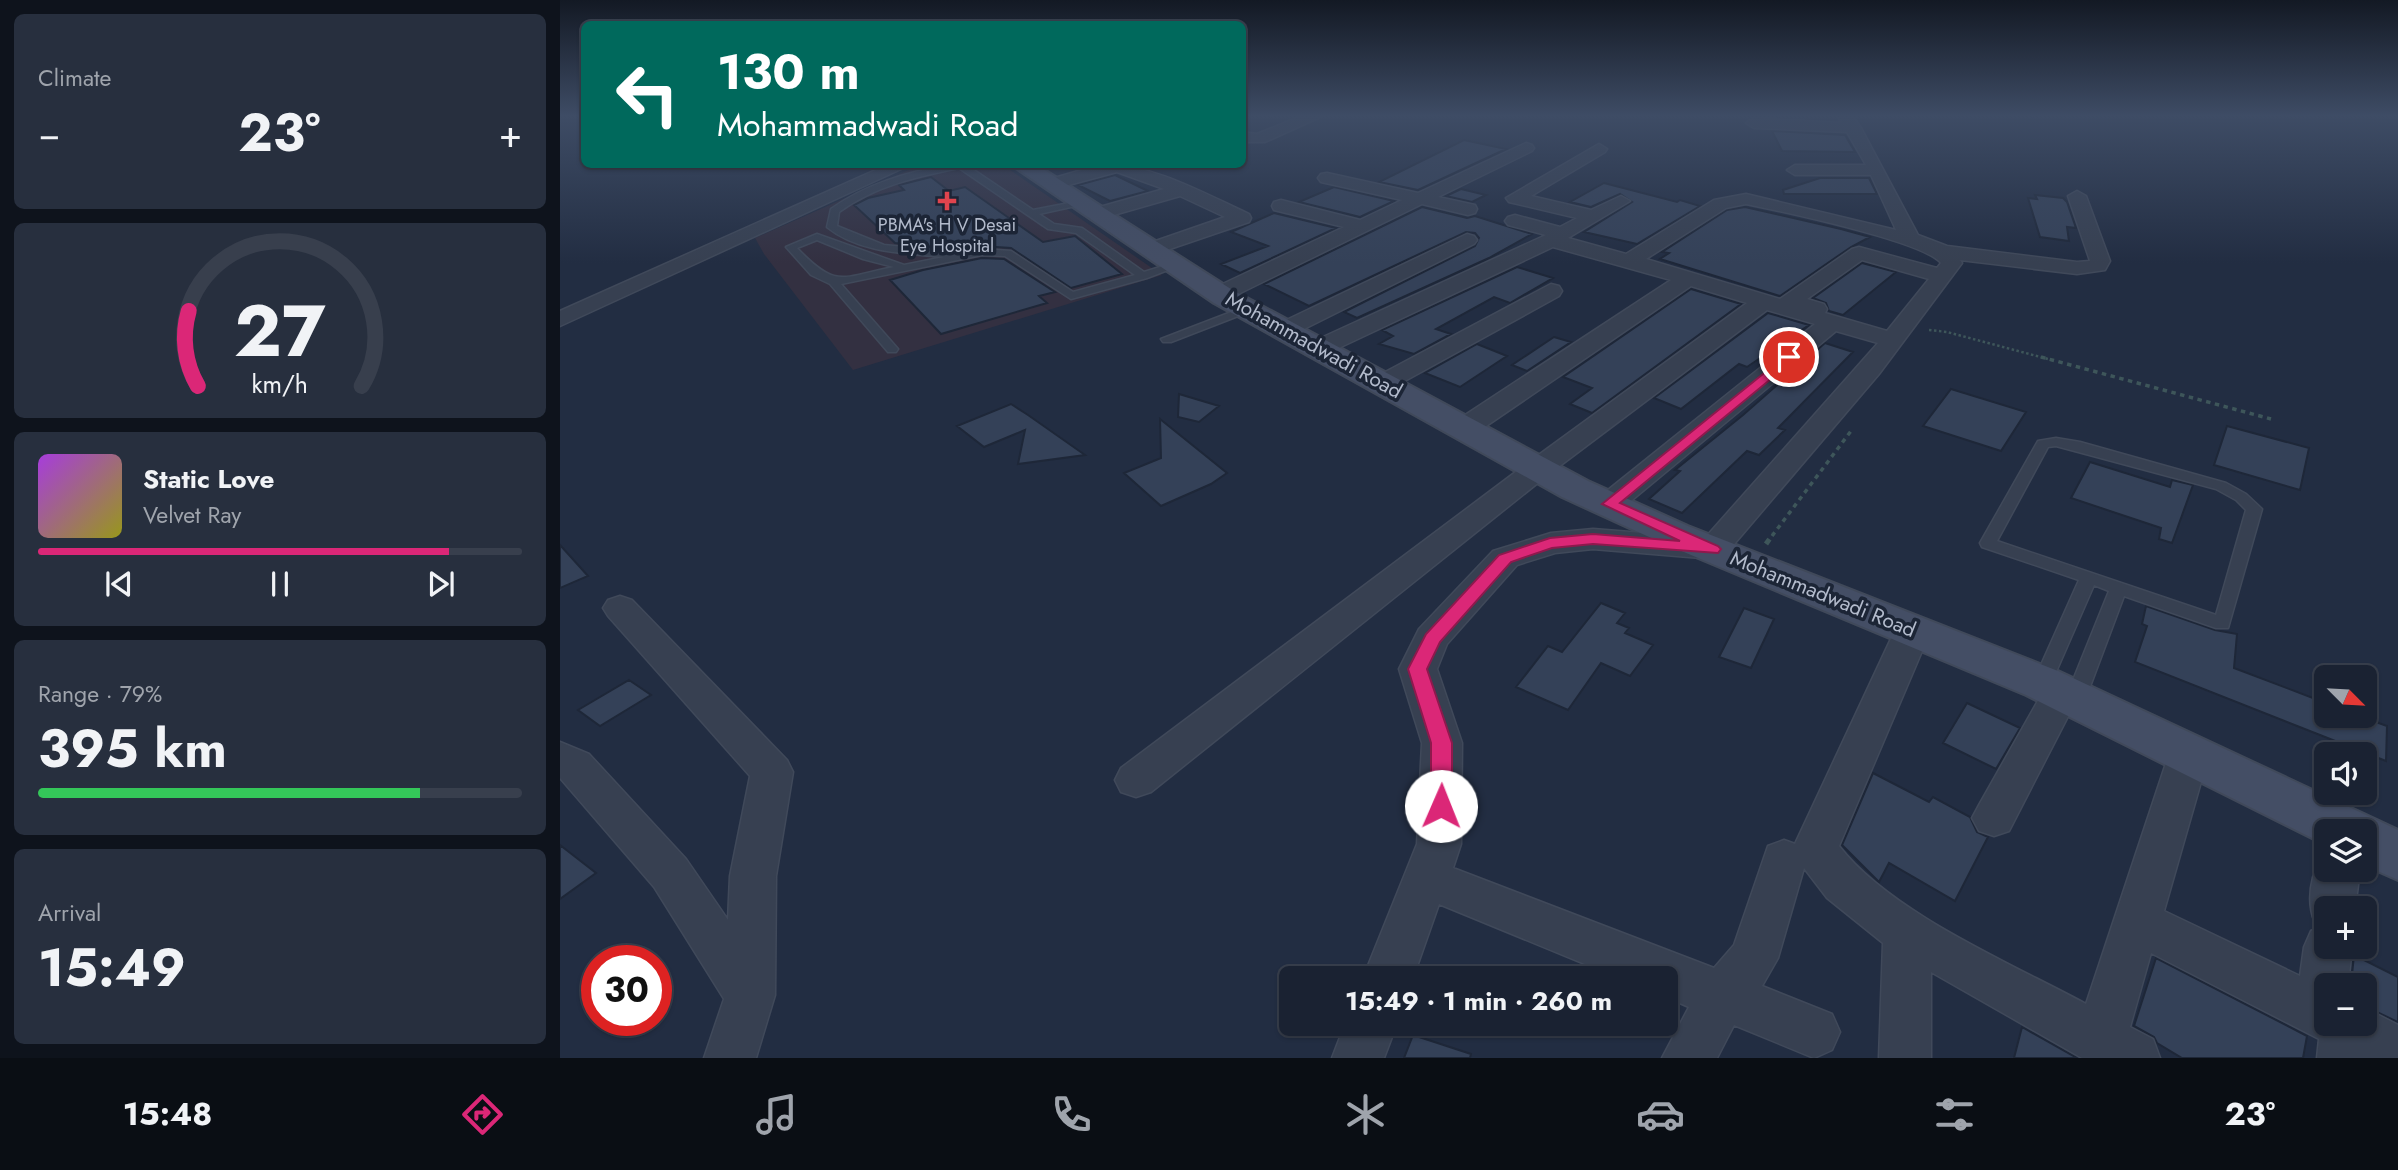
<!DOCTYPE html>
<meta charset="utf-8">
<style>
:root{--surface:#1a2232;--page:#272f3e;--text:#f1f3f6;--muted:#9fa4ac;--line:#383f4d;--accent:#db2777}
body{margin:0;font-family:Jost,sans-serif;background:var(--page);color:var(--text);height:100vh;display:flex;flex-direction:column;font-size:26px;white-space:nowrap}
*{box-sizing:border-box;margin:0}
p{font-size:23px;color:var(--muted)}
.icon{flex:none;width:38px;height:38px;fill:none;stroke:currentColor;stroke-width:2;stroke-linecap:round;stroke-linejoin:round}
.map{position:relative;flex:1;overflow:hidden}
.drawer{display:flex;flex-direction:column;gap:14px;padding:14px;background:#0e131c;width:560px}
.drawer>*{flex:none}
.banner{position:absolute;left:21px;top:21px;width:665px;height:147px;border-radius:10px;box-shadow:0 2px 5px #0004,0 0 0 2px var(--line);background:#00695c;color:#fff;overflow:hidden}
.needle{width:46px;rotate:114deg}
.tools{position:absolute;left:1754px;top:665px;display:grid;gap:14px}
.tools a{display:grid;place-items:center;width:63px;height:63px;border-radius:10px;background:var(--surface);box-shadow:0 2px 5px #0004,0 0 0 2px var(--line);font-size:35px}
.speed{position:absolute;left:21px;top:945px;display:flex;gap:14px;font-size:35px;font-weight:700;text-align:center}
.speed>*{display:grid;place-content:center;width:91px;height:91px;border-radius:50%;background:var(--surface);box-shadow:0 2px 5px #0004,0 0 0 2px var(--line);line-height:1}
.speed .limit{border:10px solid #d22;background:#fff;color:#111}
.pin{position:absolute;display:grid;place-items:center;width:60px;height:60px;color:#fff;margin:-30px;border:4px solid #fff;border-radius:50%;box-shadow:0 2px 7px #0007}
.me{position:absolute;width:77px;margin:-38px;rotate:1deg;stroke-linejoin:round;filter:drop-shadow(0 0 5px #0008)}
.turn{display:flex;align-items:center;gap:24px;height:147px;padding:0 21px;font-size:32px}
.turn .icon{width:91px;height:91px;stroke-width:2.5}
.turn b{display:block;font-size:49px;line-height:60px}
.big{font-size:52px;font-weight:700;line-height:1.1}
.drawer .widget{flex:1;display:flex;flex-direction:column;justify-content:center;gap:10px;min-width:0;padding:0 24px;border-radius:10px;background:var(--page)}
.drawer .dial{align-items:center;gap:0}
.dial svg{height:182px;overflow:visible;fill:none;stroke:var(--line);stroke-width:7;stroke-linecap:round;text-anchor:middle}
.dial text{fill:var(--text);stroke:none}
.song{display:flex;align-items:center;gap:21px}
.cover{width:84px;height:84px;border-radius:10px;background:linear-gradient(135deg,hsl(280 70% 55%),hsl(60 70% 35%))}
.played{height:7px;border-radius:4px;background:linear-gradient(90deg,var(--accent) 85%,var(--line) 85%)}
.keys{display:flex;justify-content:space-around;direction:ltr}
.heat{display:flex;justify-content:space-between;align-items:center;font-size:38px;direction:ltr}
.charge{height:10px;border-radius:5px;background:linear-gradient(90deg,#34c759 79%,var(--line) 0)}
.trip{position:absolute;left:719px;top:966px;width:399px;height:70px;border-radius:10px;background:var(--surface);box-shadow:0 2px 5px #0004,0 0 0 2px var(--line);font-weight:700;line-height:70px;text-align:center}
.dock{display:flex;height:112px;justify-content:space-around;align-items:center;background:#0a0e14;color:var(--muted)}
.dock .icon{width:49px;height:49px}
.dock .current{color:var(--accent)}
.dock b{font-size:32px;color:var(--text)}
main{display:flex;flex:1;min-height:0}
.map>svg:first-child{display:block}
</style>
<main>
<section class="drawer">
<div class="widget"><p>Climate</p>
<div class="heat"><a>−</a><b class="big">23°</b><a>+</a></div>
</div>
<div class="widget dial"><svg viewBox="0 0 100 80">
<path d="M14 69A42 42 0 1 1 86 69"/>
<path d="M14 69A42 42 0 0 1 10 36" stroke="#db2777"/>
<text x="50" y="56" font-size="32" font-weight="700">27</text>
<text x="50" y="72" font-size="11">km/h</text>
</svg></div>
<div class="widget">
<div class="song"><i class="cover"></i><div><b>Static Love</b><p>Velvet Ray</p></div></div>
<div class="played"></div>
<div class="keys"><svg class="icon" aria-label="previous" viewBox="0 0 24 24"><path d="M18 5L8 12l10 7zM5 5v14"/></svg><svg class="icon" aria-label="pause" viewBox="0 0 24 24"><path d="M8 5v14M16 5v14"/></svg><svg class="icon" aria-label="next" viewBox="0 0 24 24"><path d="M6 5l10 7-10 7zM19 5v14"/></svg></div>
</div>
<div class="widget"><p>Range · 79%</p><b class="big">395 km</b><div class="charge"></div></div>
<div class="widget"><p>Arrival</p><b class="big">15:49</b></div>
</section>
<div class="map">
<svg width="1838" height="1058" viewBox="0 0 1838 1058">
<rect width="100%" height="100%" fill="#222d42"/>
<path fill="#333041" d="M360 165H443L602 275 293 370 204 254 195 238Z"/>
<path fill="#344158" stroke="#1e2738" stroke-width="2" d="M1212 131 1285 135 1295 152 1222 151Z
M904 140 946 149 858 190 819 182Z
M555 175 588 191 550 201 518 185Z
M371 177 389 191 405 187 483 242 515 236 562 274 511 288 451 248 422 246 404 250 335 243 294 205 308 198 344 190 339 185Z
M1260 178H1309L1317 194H1224L1223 190Z
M1044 183 1117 202 1120 200 1140 206 1077 244 1024 232 1072 202 1060 194 1031 207 1010 202Z
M774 187 834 201 800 217 739 202Z
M901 189 926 195 912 202 886 196Z
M1475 195 1503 198 1507 202 1516 228 1507 227 1509 241 1480 237 1468 198 1477 199Z
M862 207 907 218 915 216 972 234 929 258 797 318 784 312 915 246 919 238 915 233 906 232 749 306 704 284Z
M1185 207 1281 229 1310 237 1291 247 1220 296 1100 259 1109 253 1102 252 1167 210Z
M714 213 776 228 680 273 661 264 708 246 671 232Z
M422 258 444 259 495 292 479 296 487 303 381 334 330 280 363 270Z
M1302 263 1336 272 1283 315 1269 311 1266 303 1253 298Z
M957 267 993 278 950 303 934 297 876 329 891 334 854 354 819 344 833 336 822 330Z
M1131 289 1181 304 1032 413 1010 404 1032 388 1003 377Z
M1208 313 1249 325 1187 367 1179 364 1121 409 1094 398Z
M994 337 1011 342 967 371 952 365Z
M1265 343 1293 352 1218 428 1225 430 1199 455 1187 451 1122 513 1089 499 1120 471 1115 470 1183 415Z
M917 344 947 356 900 387 865 373Z
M1391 389 1466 412 1441 451 1363 426Z
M619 394 659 406 639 422 618 417Z
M451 404 468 415 525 455 458 464 465 430 424 447 397 426Z
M600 419 667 473 651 484 601 506 564 473 601 458Z
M1667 426 1749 448 1740 490 1654 465Z
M1530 462 1610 487 1612 480 1633 485 1612 543 1599 539 1601 528 1511 498Z
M0 545 28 576 0 588Z
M1041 603 1065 613 1057 623 1069 628 1065 633 1093 645 1070 676 1041 663 1008 710 956 687 988 646 1002 652Z
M1586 606 1655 630 1677 634 1674 668 1766 703V716H1799L1827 726 1826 761 1575 662 1587 626 1582 624Z
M1184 608 1214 619 1191 668 1159 657Z
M69 680 91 695 40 726 18 710Z
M1407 703 1460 728 1436 769 1383 743Z
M1313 773 1369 802 1373 797 1410 817 1417 832 1428 837 1395 901 1329 863 1319 882 1282 845Z
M0 845 36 873 0 899Z
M1794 955 1838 977V1022L1804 1006V985H1791Z
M1596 958 1747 1036 1743 1058H1622L1597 1043 1594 1037 1574 1026Z
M1462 1027 1517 1058H1454Z
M853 1035 911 1054 910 1058H844Z"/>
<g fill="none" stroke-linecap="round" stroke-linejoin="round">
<g stroke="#40495a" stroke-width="3">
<path id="lane" d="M390 164H405L473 210 520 201V205L479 214 494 224 522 228 584 272 616 262 621 265 587 278 511 299 445 256 422 255 281 284 338 349 336 352H328L270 284 251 275 226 247 257 234 344 265 384 257C345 253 299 253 267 227L271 209C308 183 346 173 390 164ZM399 168 488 229 516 233 575 275 513 292 451 251 422 249 404 253 324 245 277 226 279 212C315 186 355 177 399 168ZM257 240 303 259 334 267C282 277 277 290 237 248Z
M687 306 691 307V311L611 342H603L601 339Z
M1496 438 1520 442 1666 483 1686 494 1702 509 1668 628H1656L1564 596 1525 700 1522 705 1515 707 1508 705 1505 700 1549 591 1534 585 1489 688 1482 690 1475 688 1473 683 1519 580 1422 547 1420 543 1478 441ZM1496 446 1656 489 1676 500 1686 510 1656 615 1437 541 1488 447Z"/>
</g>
<g stroke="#40495a" stroke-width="3">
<path id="street" d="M744 115H765L705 142H682V132L697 134Z
M1277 115H1292L1301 128 1358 235 1387 246 1517 262 1530 261 1508 196 1517 191 1526 196 1550 261 1545 270 1517 274 1400 260 1402 263 1319 374 1164 556 1153 559 1033 549 995 553 957 565 887 644 877 669 902 743 901 844 893 868 1154 968 1174 945 1208 846 1224 840 1235 844 1335 630 1340 621 1353 618 1366 621 1371 630 1279 846C1331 913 1450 963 1526 1004L1609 754 1615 743 1629 738 1643 743 1649 754 1604 911 1740 976 1744 947 1751 931 1763 926 1755 923C1746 901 1751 877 1761 856L1766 854V870H1800L1795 908H1766V947H1792L1788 985H1766V1024H1804L1805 1008 1838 1025V1058H1757L1759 1039 1591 953 1570 1027 1593 1039 1600 1058H1522L1371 972V1058H1319L1323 943 1267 898 1244 868 1218 958 1202 986 1272 1014 1280 1032 1272 1050 1254 1058 1174 1025 1157 1058H1102L1129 1007 1106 997V978H1059L879 904 853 978H803L857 844 862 743 839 669 859 629 933 551 991 533 1033 529 1145 538 1318 343 1276 331 1060 510 1049 513 1038 510 1034 504 1038 498 1255 324 1207 310 989 474 591 792 576 797 561 792 555 780 561 768 969 462 1187 303 1131 286 916 433 906 435 896 433 892 427 896 421 1111 280 993 247 768 353 759 355 750 353 747 348 750 343 986 235 948 225 945 221 948 217 955 215 1000 227 1017 218 949 202 946 198 1039 144 1047 149 1045 152 971 196 1031 210 1061 196 1070 201 1008 238 1066 254 1154 200 1186 194 1336 230 1311 175H1235L1227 170 1235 165H1306L1287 132 1194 128 1186 123 1194 118 1281 123ZM1186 204C1220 211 1363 241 1381 263L1377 268 1299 247 1292 249 1220 299 1086 259 1166 208ZM1302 260 1369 279 1327 331 1265 313 1267 309 1264 304 1247 299Z
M966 143 972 145 974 148 972 151 878 197 915 205 917 209 915 213 908 215 862 204 668 299H652L649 294 652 289 784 227 714 210 712 206 714 202 721 200 800 220 842 200 761 182 758 178 761 174 767 173 858 193Z
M329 164H352L0 326V311Z
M542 164C593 164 643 193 689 214L691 218 689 222 598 253H584L581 249 584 245 665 217 620 196 536 220 529 218 527 214 529 210 604 189 557 172 490 190 481 185 484 181Z
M907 234 914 236 917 240 914 244 732 335H716L712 330 716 325Z
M991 284 999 286 1002 291 999 296 832 388 823 391 814 388 810 383 814 378Z
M60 596 72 600 227 760 233 772 216 876 215 995 196 1058H144L164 999 94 887 0 778V742L29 754 126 859 168 920 170 876 190 776 48 616 43 608 48 600Z
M1501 679 1514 683 1520 693 1449 831 1434 836 1419 831 1412 818 1419 805 1488 683Z
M785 1024H837L824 1058H772Z"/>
</g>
<g stroke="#40495a" stroke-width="4">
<path id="secondary" d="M450 164H475L674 291 1028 481 1128 526 1498 671 1838 830V880L1804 865V831H1766V845L1466 695 1100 542 1002 497 654 303Z"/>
</g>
<path stroke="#3e565a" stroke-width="2.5" stroke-dasharray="2.5 2.5" stroke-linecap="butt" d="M1369 330 1387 332 1488 359"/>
<path stroke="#3e565a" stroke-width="3.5" stroke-dasharray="4.5 4.5" stroke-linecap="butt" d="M1481 357 1711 419
M1212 536 1291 431"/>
<path stroke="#3e565a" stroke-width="5" stroke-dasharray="6 6" stroke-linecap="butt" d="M1206 544 1213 534"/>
<use href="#lane" fill="#374051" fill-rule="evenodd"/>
<use href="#street" fill="#374051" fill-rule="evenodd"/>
<use href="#secondary" fill="#444e65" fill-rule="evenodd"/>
</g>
<linearGradient id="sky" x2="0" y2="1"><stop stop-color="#131924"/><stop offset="0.44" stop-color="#3e4c65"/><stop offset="1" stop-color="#3e4c65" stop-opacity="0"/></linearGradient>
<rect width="1838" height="263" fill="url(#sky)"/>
<path fill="#db2777" stroke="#8e194d" stroke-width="2" d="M1229 353 1234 355V360L1060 503 1158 546 1161 549 1158 553 1033 544 992 548 951 562 880 642 867 669 892 743V806L889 812 881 815 874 812 871 806V743L848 669 866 634 939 555 990 538 1033 534 1120 541 1042 504Z"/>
<path fill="#e0444e" stroke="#1c2536" stroke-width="2.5" d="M383.5 190.5h7v7h7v7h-7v7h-7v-7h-7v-7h7z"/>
<g text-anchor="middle" stroke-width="7" stroke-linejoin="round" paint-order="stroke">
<g font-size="18" fill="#b3bbcc" stroke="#1c2536">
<text x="387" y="231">PBMA's H V Desai<tspan x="387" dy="21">Eye Hospital</tspan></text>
</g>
<g font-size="21" fill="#b3bbcc" stroke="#1c2536">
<text transform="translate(754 345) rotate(29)" y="7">Mohammadwadi Road</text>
<text transform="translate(1263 594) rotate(22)" y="7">Mohammadwadi Road</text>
</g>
</g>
</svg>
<div class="tools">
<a><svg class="needle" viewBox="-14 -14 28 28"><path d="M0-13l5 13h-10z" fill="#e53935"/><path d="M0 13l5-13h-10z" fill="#9fa4ac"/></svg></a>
<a><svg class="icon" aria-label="sound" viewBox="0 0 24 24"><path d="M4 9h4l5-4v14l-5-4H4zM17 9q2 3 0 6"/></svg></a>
<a><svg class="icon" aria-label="layers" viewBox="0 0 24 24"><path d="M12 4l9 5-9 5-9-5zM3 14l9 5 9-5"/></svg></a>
<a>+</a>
<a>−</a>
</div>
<div class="speed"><div class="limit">30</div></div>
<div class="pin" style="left:1229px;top:357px;background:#d93025"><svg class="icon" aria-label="arrive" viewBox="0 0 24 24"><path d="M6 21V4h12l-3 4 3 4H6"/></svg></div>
<svg class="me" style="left:881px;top:806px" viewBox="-20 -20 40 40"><circle r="19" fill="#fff"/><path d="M0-13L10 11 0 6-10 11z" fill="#db2777"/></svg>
<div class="trip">15:49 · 1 min · 260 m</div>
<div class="banner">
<div class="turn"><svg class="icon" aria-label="left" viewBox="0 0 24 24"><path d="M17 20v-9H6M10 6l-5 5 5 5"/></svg><div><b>130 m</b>Mohammadwadi Road</div></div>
</div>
</div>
</main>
<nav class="dock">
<b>15:48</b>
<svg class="icon current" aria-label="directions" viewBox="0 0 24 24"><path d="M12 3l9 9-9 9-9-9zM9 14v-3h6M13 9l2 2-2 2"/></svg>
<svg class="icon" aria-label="music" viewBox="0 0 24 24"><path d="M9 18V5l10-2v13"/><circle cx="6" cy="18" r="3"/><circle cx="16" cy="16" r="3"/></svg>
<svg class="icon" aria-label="phone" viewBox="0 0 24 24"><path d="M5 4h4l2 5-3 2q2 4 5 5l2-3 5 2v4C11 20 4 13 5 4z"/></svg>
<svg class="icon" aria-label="climate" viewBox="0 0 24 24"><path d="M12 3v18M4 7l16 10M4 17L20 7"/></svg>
<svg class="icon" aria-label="car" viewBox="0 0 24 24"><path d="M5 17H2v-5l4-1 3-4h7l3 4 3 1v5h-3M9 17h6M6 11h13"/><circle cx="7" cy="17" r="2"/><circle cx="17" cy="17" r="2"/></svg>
<svg class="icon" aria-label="filters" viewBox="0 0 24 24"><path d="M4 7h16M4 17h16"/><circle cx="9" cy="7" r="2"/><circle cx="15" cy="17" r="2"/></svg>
<b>23°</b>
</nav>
